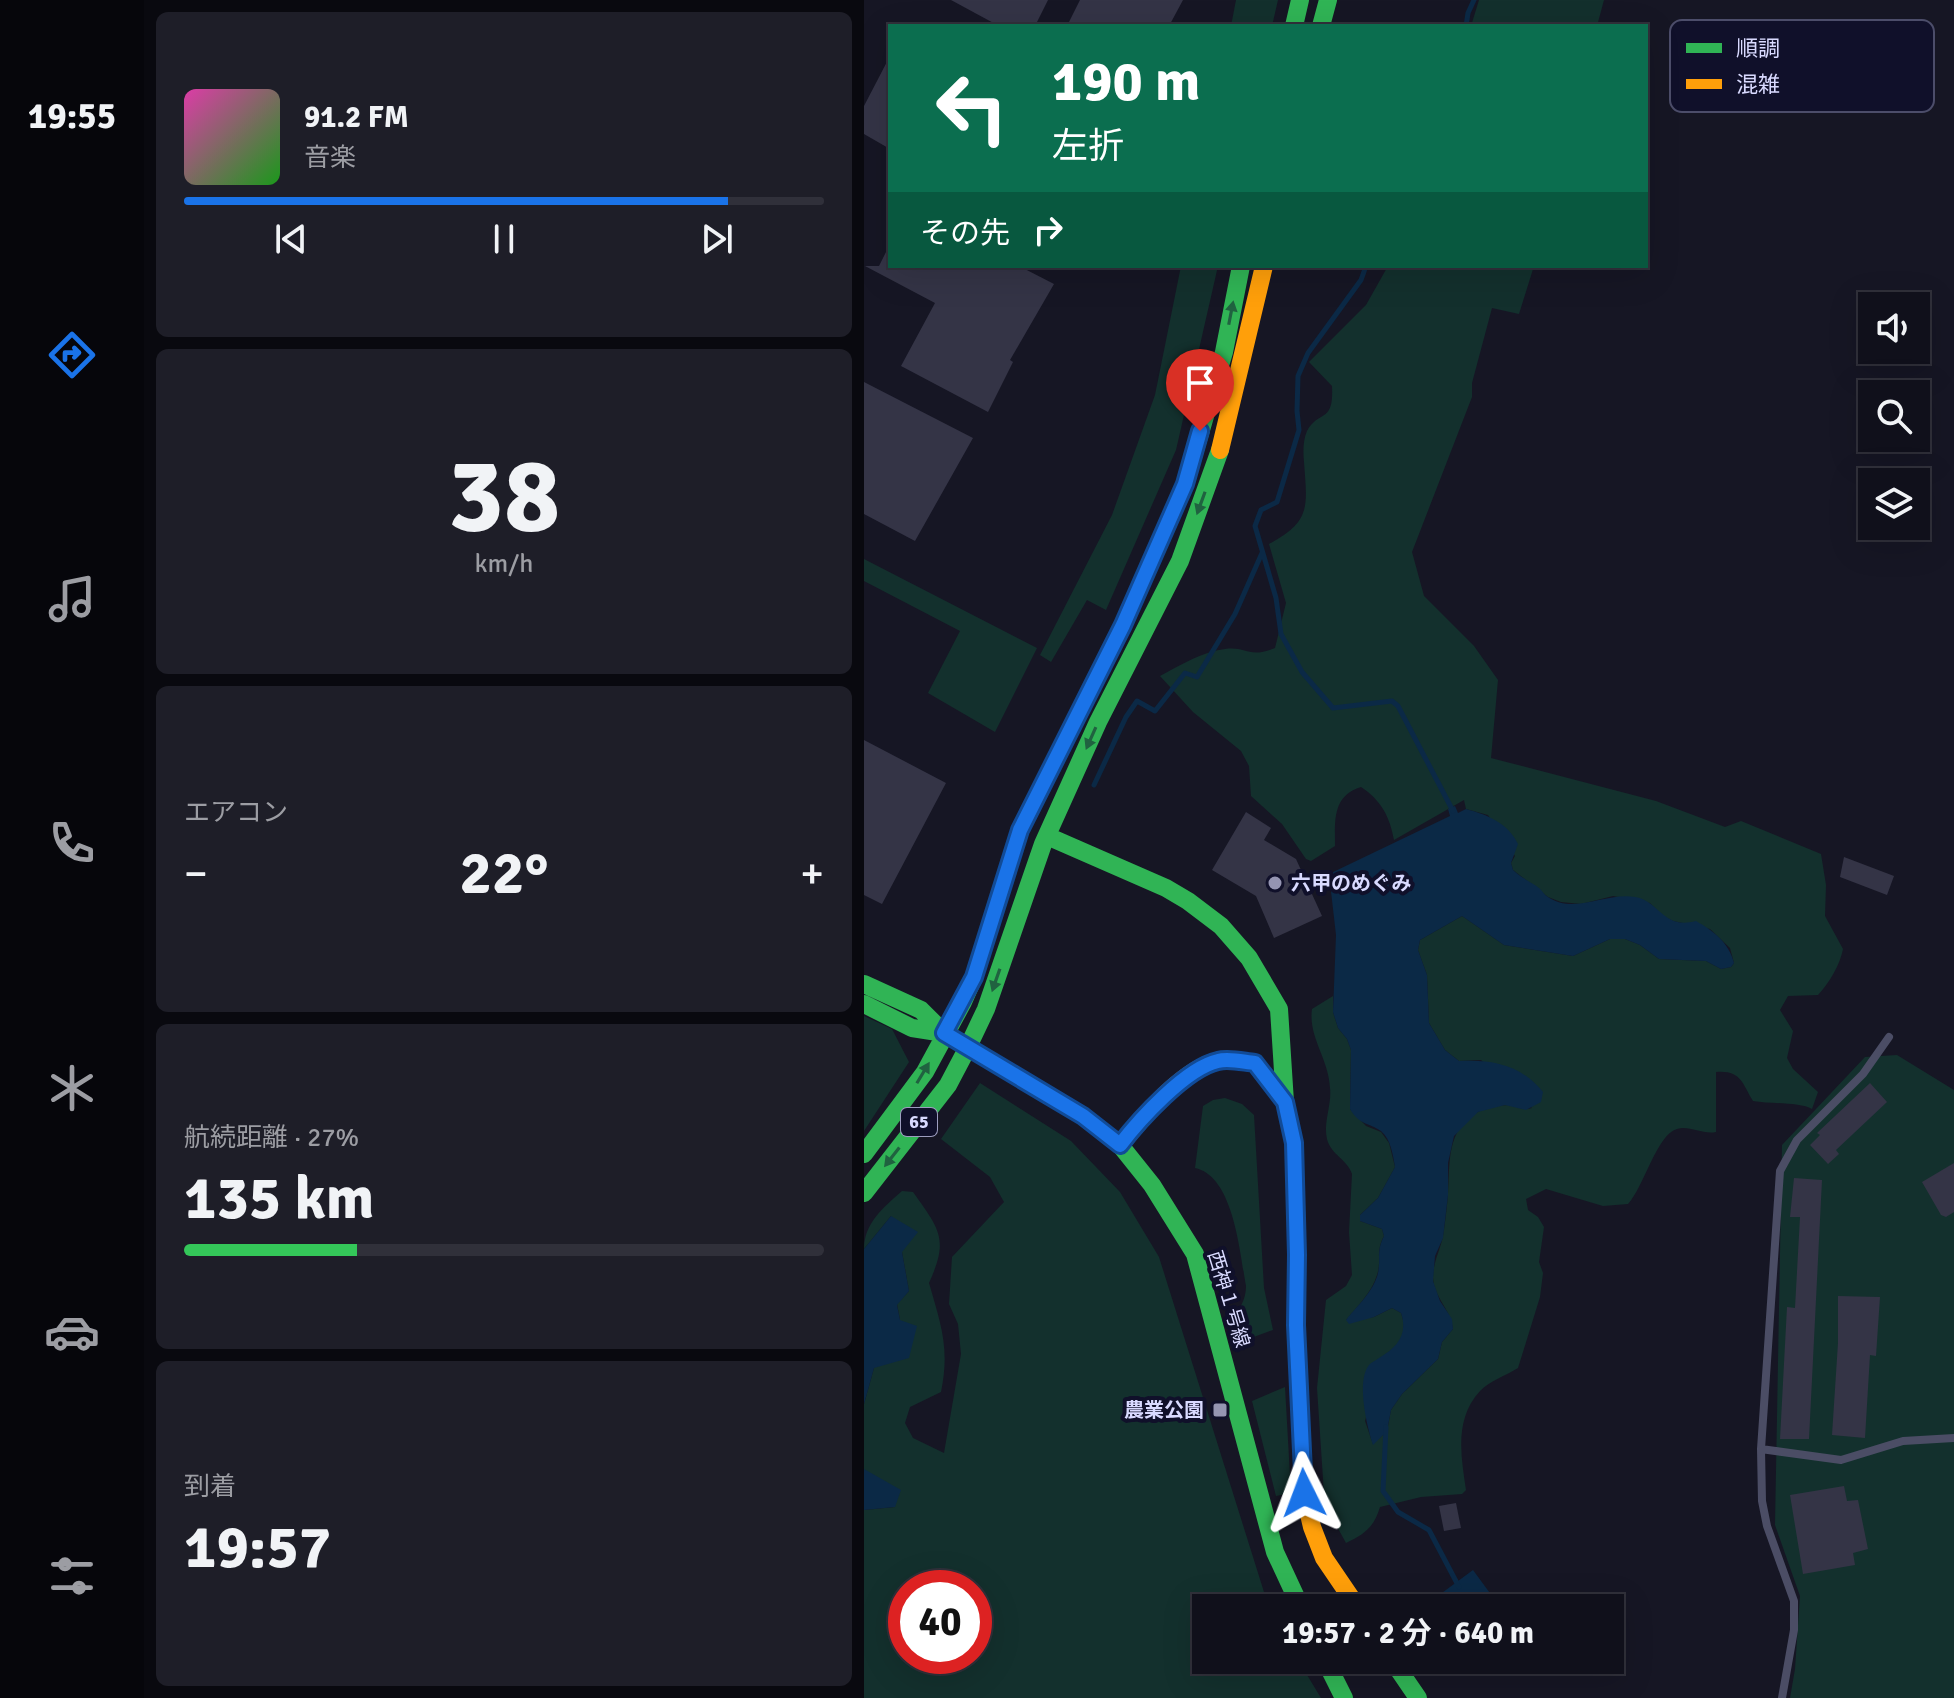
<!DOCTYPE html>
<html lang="ja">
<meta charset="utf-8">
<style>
:root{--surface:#10101b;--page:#1e1e28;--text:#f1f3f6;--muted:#9c9da3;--line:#30303a;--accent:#1a73e8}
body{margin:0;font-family:Signika,"Noto Sans JP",sans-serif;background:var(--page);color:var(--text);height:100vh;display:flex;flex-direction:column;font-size:30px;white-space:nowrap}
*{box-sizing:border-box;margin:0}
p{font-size:26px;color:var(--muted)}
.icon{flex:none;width:44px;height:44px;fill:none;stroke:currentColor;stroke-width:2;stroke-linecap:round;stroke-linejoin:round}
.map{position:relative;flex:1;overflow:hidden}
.side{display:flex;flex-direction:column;gap:12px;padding:12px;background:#09090f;width:720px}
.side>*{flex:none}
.guide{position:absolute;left:24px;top:24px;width:760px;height:244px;border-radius:0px;box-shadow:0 8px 32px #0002,0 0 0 2px var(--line);background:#0b6e4f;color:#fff;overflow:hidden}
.buttons{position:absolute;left:994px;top:292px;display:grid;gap:16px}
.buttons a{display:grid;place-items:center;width:72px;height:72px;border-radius:0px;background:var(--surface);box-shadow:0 8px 32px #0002,0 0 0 2px var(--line);font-size:40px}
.speed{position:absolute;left:24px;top:1570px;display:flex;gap:16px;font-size:40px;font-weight:700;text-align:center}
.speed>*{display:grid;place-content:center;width:104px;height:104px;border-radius:50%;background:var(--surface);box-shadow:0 8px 32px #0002,0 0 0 2px var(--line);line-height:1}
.speed .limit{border:12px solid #d22;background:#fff;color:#111}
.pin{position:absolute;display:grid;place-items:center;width:68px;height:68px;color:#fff;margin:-82px -34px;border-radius:50% 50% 50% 0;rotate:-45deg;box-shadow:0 0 8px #0007}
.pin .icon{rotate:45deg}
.me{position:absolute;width:88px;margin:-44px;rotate:357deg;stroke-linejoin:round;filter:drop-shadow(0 0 6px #0008)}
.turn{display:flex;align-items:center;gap:28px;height:168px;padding:0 32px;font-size:36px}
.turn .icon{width:104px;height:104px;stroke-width:2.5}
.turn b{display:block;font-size:56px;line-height:68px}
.then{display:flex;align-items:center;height:76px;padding:0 32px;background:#0003;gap:16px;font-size:30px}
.big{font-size:60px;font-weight:700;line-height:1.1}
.side .card{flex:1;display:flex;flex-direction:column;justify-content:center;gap:12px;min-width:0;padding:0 28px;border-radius:12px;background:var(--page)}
.side .dial{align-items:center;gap:0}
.dial b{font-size:104px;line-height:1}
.song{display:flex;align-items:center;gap:24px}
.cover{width:96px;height:96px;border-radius:12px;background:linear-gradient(135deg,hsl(320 70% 55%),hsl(120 70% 35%))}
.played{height:8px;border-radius:4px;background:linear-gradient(90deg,var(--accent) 85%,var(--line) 85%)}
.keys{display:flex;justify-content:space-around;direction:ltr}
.heat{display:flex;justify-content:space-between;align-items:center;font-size:44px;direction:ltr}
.charge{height:12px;border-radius:6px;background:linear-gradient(90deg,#34c759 27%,var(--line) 0)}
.trip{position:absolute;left:328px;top:1594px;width:432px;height:80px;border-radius:0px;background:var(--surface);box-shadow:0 8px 32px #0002,0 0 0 2px var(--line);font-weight:700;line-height:80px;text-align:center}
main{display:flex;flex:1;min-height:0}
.tabs{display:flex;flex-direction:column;width:144px;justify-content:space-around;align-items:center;background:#06060b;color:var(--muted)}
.tabs .icon{width:56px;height:56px}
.tabs .current{color:var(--accent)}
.tabs b{font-size:36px;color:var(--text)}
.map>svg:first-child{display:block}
</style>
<main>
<nav class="tabs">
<b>19:55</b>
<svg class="icon current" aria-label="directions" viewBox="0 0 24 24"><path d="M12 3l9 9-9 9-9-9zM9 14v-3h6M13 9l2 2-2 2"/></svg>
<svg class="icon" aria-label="music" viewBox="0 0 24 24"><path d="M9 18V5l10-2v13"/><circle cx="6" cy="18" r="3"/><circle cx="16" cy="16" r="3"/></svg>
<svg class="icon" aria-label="phone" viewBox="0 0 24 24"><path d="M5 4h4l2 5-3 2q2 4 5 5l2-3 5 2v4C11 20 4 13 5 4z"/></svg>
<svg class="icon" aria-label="climate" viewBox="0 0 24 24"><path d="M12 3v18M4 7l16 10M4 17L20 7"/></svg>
<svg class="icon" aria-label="car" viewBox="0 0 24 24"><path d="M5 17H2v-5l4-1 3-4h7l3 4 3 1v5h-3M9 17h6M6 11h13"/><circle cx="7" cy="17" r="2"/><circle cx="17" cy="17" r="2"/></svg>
<svg class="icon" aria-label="filters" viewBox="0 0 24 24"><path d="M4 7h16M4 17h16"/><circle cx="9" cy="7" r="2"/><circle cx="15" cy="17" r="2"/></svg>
</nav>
<section class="side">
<div class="card">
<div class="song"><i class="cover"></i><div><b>91.2 FM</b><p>音楽</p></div></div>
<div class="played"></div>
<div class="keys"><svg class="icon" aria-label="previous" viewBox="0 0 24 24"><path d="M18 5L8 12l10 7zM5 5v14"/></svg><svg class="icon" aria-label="pause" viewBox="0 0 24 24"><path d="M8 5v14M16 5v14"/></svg><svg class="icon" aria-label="next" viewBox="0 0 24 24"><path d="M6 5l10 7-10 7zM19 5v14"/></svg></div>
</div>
<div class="card dial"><b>38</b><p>km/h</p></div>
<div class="card"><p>エアコン</p>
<div class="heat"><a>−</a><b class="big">22°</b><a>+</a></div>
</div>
<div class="card"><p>航続距離 · 27%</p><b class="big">135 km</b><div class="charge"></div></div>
<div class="card"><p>到着</p><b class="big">19:57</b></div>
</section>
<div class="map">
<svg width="1090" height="1698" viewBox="0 0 1090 1698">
<rect width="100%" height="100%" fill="#161624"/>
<path fill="#13302d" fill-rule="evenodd" d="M372 0H414L408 26H367Z
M615 0H740L733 26H607Z
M317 266H354L312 450 242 610 223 600 187 662 176 655 248 515 291 395Z
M524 266H670L655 314 628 308 608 383V397L548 552 560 596 610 646 634 680 627 758 792 801 861 827 877 821 957 854 962 885 961 916 979 949C976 965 965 983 954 995L924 996 916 1010 929 1031 923 1058 929 1069 954 1092 948 1109C936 1102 906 1104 889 1101 878 1083 877 1070 852 1072V1132C839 1135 825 1125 813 1129 793 1134 780 1187 764 1204L739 1206 682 1189 662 1199 664 1210 674 1217 680 1227 675 1262 679 1273 676 1297 654 1368C643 1375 625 1381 616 1391 590 1419 597 1456 602 1490L598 1494 557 1497 516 1507C510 1527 501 1534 482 1543L465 1512 460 1494 453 1388 462 1300 482 1286 488 1275 485 1232 488 1174C484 1160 467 1155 463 1139 459 1122 468 1105 466 1088 465 1059 444 1037 448 1009L469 996V1012L474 1028 483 1039 487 1050 486 1109 502 1126 517 1132 525 1143 531 1167 514 1198 496 1215V1221L518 1229 520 1236C511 1253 518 1260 513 1275 508 1292 493 1307 482 1320L510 1317 528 1308 537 1313 540 1323 539 1334 532 1347 519 1356 501 1421 509 1444 523 1431 527 1410 538 1394 574 1359 578 1342 589 1329C587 1310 570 1297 569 1278 569 1262 576 1251 579 1236 581 1223 583 1207 584 1194 586 1163 582 1129 614 1112 621 1108 637 1105 644 1105 653 1106 659 1111 668 1108L617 1060 595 1061 581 1050 565 1023 563 975 554 950 556 940 598 916 640 945 709 956 746 939H761L776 945 795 959 842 961 857 969 867 967 870 963 866 948 846 929 809 921 797 915 786 903 749 896 717 904 697 902 684 897 649 870 647 863 651 856 624 815 602 809 600 800 530 840C526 817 517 800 497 787 468 796 471 821 471 846L447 861 442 859 418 824 387 796 385 766 377 751 329 712 296 676C317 665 337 652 361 649 383 646 384 659 411 648L422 603 405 544C448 521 443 506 440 462 439 452 439 440 443 431 455 409 470 424 468 386L445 362 502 305Z
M0 559 173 648 131 732 64 693 96 631 0 581Z
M0 1016 28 1029 45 1062 0 1131Z
M1033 1055 1090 1090V1698H926L931 1669 936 1596 911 1525 918 1145 1001 1057Z
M116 1083 207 1141 256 1192 295 1257 405 1608H342V1660H434L457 1698H0V1510L31 1507 0 1471V1404L10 1368 36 1320 33 1304 45 1291 38 1252 27 1216 0 1249C0 1223 20 1207 38 1191L49 1192C76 1230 85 1239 65 1283 77 1325 86 1348 77 1392L46 1407 41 1423 49 1438 80 1453 97 1354 94 1324 85 1304 88 1257 140 1202 126 1177 77 1139ZM42 1588H110V1656H42Z
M361 1098 378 1104 390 1115 400 1288 409 1330 376 1342C361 1315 382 1311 382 1286 376 1254 370 1176 331 1168L339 1106 349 1100Z
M421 1387 427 1493 412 1496 388 1401Z"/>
<path fill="#0b2946" d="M591 806 594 813 602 809C624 815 644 823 654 844L647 863 649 870C657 878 666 881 675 888 678 890 680 895 684 897 710 915 742 892 771 897 796 901 799 930 832 921 850 931 865 943 870 963L867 967 857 969 842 961 795 959 776 945 761 939H746L709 956 640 945 598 916 556 940 554 950 563 975 565 1023 581 1050 595 1061C629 1059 657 1065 679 1092L677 1102 662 1110 641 1105 614 1112 590 1136 584 1163V1195L579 1238 571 1256 569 1281 576 1301 588 1319 589 1329 578 1342 574 1359 538 1394 527 1410 523 1431 509 1445C503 1427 492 1381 505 1365 506 1363 514 1359 515 1358 534 1347 544 1334 537 1313L528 1308 510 1317 485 1324 482 1320C493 1306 510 1291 514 1273 517 1257 512 1252 520 1236L518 1229 496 1221V1215L514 1198 531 1167C529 1156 527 1139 517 1131 504 1122 496 1126 486 1109L487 1050 483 1039 474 1028 469 1012 472 935 465 874 586 816 584 809Z
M27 1216 54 1232 38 1252 45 1291 33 1305 36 1320 53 1326 45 1358 10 1368 0 1404V1249Z
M0 1469 37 1490 31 1507 0 1510Z
M609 1570 631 1600 637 1598 639 1602 633 1608H572L567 1601Z"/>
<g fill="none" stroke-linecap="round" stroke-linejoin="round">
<path stroke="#0b2946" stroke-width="5" d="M602 26 604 13 610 0
M502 266 497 280 444 353 434 376 433 411 435 430 413 502 397 510 391 526 412 598 417 634 438 672 469 708 528 701 534 706 589 811
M230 785 262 717 273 701 291 711 321 673 333 677 371 614 398 553
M522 1427 519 1491 534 1512 565 1530 595 1587"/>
</g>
<path fill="#343446" d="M87 0H184L171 26H135Z
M216 0H319L305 26H203Z
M26 56V149L0 134V106Z
M26 244V266H155L190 284 146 360 149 362 124 412 37 366 71 303 1 266H15Z
M0 382 109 438 51 541 0 514Z
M0 740 82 783 18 904 0 895Z
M382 812 407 828 400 840 432 859 458 916 410 938 392 896 348 870Z
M980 857 1030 876 1023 895 976 877Z
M1006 1083 1023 1102 972 1150 975 1154 964 1164 946 1145 956 1135 953 1133Z
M1090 1163V1212L1082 1217 1077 1215 1058 1182Z
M930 1178 958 1180 945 1439H916L923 1307 931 1308 936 1217H926Z
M974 1296 1016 1297 1012 1356 1006 1355 1001 1438 968 1435 974 1343Z
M980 1486 983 1501 994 1500 1004 1549 989 1553 991 1565 939 1574 926 1495Z
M592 1503 597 1528 580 1531 575 1506Z"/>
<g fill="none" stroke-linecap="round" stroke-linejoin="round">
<path stroke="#4b4d65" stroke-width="8" d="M897 1449 977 1460 1039 1441 1090 1438
M918 1698 930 1630V1601L903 1526 898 1501 897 1449 916 1171 933 1140 999 1074 1025 1037"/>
<path stroke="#30b455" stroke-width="18" d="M430 26 436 0
M457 26 464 0
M183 836 302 888 324 901 357 926 385 958 415 1009 421 1102 430 1143 433 1242
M0 984 57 1010 80 1033 219 1116 256 1145 288 1185 331 1254 411 1552 437 1608
M0 1004 48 1028 80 1033
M0 1154 61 1072 99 1002 110 977 156 830 259 625 321 484 360 352 377 266
M0 1193 84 1085 104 1047 122 1009 179 844 234 722 316 561 356 450
M461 1660 480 1698
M528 1660 554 1698"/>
<path stroke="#ff9f0a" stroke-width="18" d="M356 450 400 266
M256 1145C279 1117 321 1065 359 1060 369 1059 381 1062 391 1063L421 1102
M433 1242 432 1325 440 1493 448 1527 460 1558 494 1608"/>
</g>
<defs><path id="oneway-solid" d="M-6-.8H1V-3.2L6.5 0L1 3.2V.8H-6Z" transform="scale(2)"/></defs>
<g fill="#206240">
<use href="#oneway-solid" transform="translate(367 313) rotate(-79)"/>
<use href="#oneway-solid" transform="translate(337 503) rotate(110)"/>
<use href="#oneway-solid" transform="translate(227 738) rotate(114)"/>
<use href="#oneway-solid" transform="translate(132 980) rotate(109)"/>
<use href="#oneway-solid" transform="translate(59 1073) rotate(-59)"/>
<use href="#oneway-solid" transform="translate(28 1157) rotate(128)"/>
</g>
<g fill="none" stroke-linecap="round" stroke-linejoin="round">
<g stroke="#114b97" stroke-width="20">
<path id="route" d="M336 431 321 484 259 625 156 830 110 977 80 1033 219 1116 256 1145C275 1120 322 1068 354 1061 365 1058 380 1062 391 1063L421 1102 430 1143 433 1255 432 1325 440 1493"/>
</g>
<use href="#route" stroke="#1a73e8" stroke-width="14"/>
</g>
<g fill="#9595b2" stroke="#10102a" stroke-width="3">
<circle cx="411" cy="883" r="8"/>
<rect x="348" y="1402" width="16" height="16" rx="4"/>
</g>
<g text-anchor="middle" stroke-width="8" stroke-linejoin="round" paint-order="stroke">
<rect fill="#10102a" stroke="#9d9dbf" stroke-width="2" x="37" y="1108" width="36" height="28" rx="6"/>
<g font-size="18" font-weight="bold" fill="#d9daff">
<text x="55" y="1128">65</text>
</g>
<g font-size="20" font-weight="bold" fill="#d9daff" stroke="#10102a" text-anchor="start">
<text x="427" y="890">六甲のめぐみ</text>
<text x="340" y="1417" text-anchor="end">農業公園</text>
</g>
<g font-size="20" fill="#d9daff" stroke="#10102a">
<text transform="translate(365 1299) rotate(73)" y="7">西神１号線</text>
</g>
</g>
<rect x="806" y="20" width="264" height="92" rx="12" fill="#10102a" stroke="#4c4d6a" stroke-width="2"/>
<rect x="822" y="43" width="36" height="10" fill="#30b455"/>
<rect x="822" y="79" width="36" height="10" fill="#ff9f0a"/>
<g font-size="22" fill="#d9daff">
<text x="872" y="56">順調</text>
<text x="872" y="92">混雑</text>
</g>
</svg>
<div class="buttons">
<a><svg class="icon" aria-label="sound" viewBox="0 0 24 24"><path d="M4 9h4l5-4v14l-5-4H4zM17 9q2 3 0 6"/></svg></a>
<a><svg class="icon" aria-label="search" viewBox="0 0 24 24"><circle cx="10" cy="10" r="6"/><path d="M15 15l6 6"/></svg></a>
<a><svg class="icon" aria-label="layers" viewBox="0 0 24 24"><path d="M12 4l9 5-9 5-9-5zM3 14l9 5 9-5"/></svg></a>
</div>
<div class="speed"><div class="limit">40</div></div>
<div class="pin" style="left:336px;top:431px;background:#d93025"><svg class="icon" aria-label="arrive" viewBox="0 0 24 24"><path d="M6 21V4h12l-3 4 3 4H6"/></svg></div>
<svg class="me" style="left:440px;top:1493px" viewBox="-20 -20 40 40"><path d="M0-17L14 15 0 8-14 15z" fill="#1a73e8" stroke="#fff" stroke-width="4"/></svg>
<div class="trip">19:57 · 2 分 · 640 m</div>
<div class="guide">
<div class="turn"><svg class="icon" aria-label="left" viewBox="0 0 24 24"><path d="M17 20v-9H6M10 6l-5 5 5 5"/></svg><div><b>190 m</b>左折</div></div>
<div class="then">その先<svg class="icon" aria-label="right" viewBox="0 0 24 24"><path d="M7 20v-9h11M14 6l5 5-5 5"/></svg></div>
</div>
</div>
</main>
